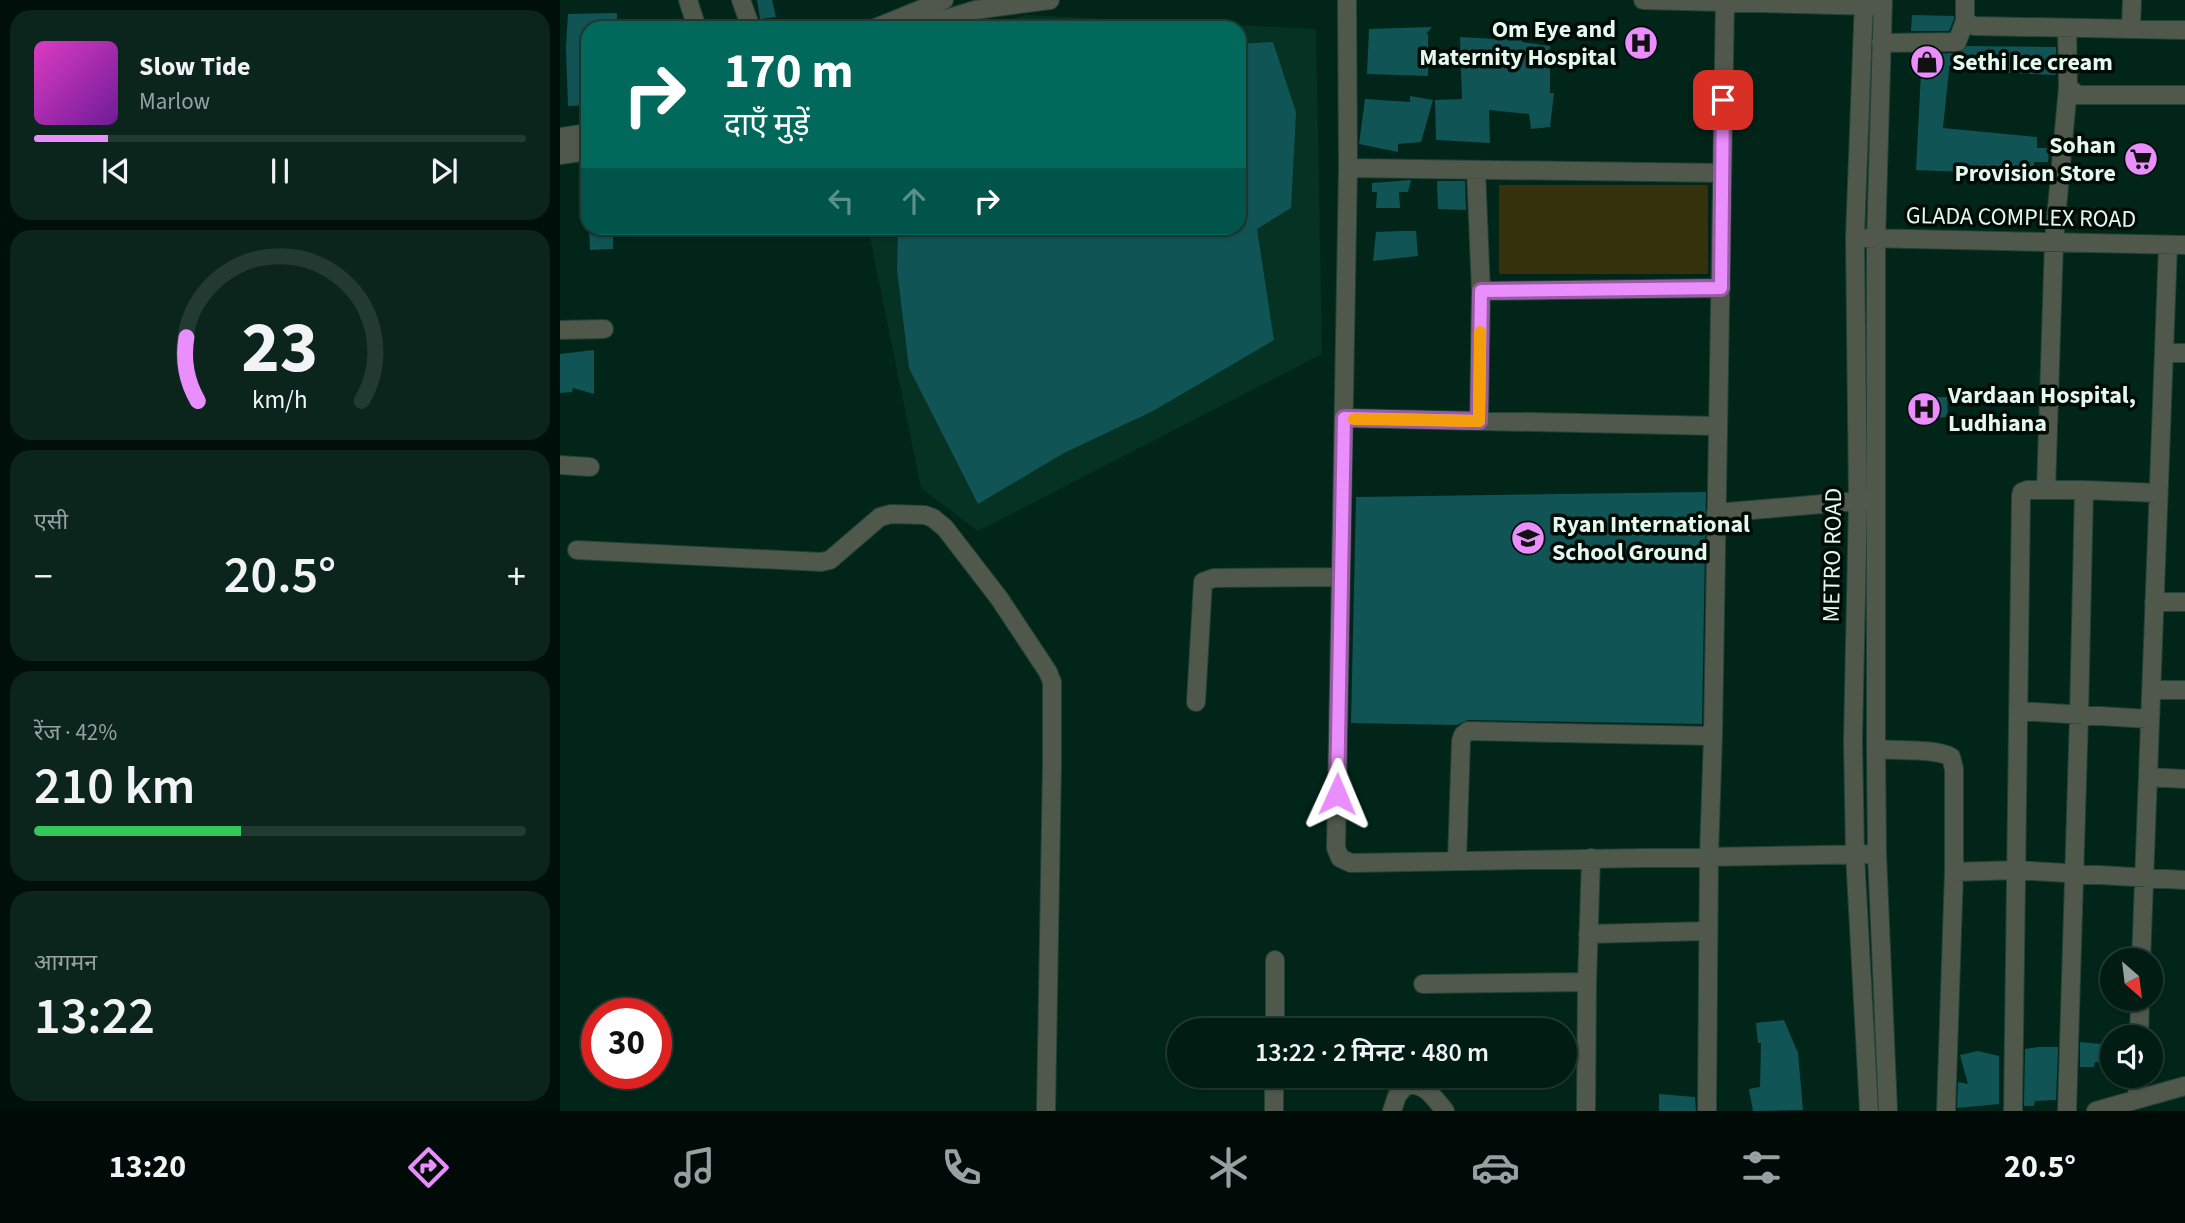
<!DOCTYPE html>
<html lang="hi">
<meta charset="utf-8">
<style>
:root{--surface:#011c13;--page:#0b251c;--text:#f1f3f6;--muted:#96a1a0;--line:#233a33;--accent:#ea8dfd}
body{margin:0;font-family:"Source Sans 3","Noto Sans Devanagari",sans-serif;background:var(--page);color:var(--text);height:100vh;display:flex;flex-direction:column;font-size:26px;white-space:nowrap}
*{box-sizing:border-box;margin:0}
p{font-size:23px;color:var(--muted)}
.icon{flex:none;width:38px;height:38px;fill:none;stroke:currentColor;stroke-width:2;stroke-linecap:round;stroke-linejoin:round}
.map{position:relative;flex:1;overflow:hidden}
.drawer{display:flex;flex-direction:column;gap:10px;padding:10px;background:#010f0a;width:560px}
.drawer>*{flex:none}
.guide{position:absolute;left:21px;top:21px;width:665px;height:214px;border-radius:21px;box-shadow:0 2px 5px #0004,0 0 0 2px var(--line);background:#00695c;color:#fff;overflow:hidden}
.needle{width:46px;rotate:152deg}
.tools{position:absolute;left:1540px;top:948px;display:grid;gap:14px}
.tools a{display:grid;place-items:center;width:63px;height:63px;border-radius:50%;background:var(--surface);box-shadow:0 2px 5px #0004,0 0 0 2px var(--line);font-size:35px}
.speed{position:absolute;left:21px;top:998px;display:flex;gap:14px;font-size:35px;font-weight:700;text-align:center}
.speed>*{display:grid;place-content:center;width:91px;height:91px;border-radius:50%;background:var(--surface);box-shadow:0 2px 5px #0004,0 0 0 2px var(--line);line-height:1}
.speed .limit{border:10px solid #d22;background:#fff;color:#111}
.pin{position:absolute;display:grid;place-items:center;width:60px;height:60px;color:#fff;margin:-30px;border-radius:14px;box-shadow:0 4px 10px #0006}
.me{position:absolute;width:77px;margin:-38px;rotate:1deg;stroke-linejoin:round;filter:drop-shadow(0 0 5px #0008)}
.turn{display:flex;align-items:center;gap:24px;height:147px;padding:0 28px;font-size:32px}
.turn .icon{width:91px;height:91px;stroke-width:2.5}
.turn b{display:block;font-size:49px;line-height:60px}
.lanes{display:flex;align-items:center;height:66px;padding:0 28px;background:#0003;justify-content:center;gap:35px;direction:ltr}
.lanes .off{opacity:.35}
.big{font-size:52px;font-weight:600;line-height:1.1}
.drawer .tile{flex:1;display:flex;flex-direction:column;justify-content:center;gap:10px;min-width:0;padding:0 24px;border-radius:21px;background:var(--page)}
.drawer .dial{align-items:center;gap:0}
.dial svg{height:182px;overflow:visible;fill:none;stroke:var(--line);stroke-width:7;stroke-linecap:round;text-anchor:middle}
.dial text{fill:var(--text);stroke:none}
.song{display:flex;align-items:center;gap:21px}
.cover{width:84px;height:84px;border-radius:10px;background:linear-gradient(135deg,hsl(310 70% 55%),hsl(280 70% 35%))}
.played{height:7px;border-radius:4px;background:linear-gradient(90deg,var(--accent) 15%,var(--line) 15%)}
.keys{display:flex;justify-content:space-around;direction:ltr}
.heat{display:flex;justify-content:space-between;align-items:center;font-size:38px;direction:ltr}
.charge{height:10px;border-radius:5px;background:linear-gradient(90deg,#34c759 42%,var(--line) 0)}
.trip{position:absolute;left:607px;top:1018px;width:410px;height:70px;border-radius:35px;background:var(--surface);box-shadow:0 2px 5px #0004,0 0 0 2px var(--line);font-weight:600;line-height:70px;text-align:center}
.tabs{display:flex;height:112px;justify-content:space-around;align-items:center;background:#000b08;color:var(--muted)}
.tabs .icon{width:49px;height:49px}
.tabs .current{color:var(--accent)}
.tabs b{font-size:32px;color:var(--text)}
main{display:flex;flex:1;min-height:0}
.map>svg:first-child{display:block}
</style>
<main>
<section class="drawer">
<div class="tile">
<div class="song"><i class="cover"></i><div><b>Slow Tide</b><p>Marlow</p></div></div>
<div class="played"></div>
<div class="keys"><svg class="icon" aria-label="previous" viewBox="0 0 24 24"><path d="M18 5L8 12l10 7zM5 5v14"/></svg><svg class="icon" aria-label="pause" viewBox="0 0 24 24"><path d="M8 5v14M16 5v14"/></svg><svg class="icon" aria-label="next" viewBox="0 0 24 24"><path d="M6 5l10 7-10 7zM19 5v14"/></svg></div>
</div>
<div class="tile dial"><svg viewBox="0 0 100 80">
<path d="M14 69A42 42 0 1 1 86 69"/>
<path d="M14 69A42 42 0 0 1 9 41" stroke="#ea8dfd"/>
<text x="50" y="56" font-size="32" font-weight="700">23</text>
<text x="50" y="72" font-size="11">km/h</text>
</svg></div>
<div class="tile"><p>एसी</p>
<div class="heat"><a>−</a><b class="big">20.5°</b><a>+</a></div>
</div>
<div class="tile"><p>रेंज · 42%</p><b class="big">210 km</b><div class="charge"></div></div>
<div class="tile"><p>आगमन</p><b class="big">13:22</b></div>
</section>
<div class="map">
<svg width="1625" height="1111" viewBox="0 0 1625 1111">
<rect width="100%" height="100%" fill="#012619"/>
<path fill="#053222" d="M466 15 756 29 762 354 418 531 361 488 308 228H679V28H415Z"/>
<path fill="#35310c" d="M939 185H1148V274H939Z"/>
<path fill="#105455" d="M197 0H212L216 17 200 19Z
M57 13V26H28V105L8 106 6 47 8 14Z
M1352 15 1394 16V19L1389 31H1351Z
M872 27 866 34H868V76L807 74 809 29Z
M936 33 962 38V42L990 46V93H994L990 127 971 129 969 114 929 110 930 143 876 140 875 100 902 99 900 37 936 39Z
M713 42 736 112 731 208 697 229 714 340 593 411 504 453 418 504 349 368 337 270 338 228H679V44Z
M1407 46 1496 47V75L1389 70 1383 128 1477 137V148H1489L1488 162H1474V175L1356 170 1362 54 1398 53Z
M850 96 873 100 861 142 838 144V152L799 144 805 99 850 102Z
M851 180 848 192H839L840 208H816L817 192H812V183Z
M877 181H905L906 210 878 209Z
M29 228H53V249L30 250Z
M841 231H856L858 256 813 261 816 232Z
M34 350V394L13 388 12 392 0 393V354Z
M1387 397 1388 417 1351 419 1350 398Z
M1146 492 1142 724 908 720 897 725 791 723 796 497Z
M1224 1020 1238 1053 1243 1110 1193 1111 1189 1089 1200 1087 1201 1043H1198L1196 1023Z
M1520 1042 1552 1045V1062H1535L1534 1067H1520Z
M1478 1047H1498L1496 1100 1475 1101 1474 1106H1464L1465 1049Z
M1418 1051 1439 1056V1104L1397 1108 1398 1082 1408 1084 1400 1055Z
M1099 1094 1135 1097 1136 1111H1099Z"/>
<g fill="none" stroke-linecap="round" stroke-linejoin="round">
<g stroke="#214337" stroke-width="20">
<path id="minor" d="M128 0 137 28
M181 0 191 28
M787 0 788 168 776 848 780 858 791 863 1317 854
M1083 0 1315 6
M1304 0 1295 237 1298 501 1293 740 1295 854 1309 1111
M1323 0 1316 239V749L1317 854 1328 1111
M1405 0V21L1414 26 1625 30
M315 28 384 0
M355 28 415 10 490 0
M1507 28 1508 87 1518 95H1625
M1571 29 1572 0
M1321 43 1397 42 1405 21
M0 137 28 133
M0 155 28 151
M788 168 1162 173
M916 170 921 291 919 421
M1307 238 1625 245
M921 291 1161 288
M0 330 44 329
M1604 353H1625
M784 418 1157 426
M0 465 30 467
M1486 490 1494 241 1508 87
M1524 490 1599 493
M1156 513 1310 500
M17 550 261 562 270 560 320 517 331 514 365 515 373 518 385 528 439 598 488 672 492 682V764L486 1111
M1594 602H1625
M1591 690H1625
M636 702 643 582 654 578 781 577
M1458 711 1589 719
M1316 749C1336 751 1375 748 1391 757L1394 769V872
M1588 777 1625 779
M897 861 901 741 903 735 908 731 1153 736
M1028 934 1148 931
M1581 961 1608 245
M863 984 1027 982
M715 1031V960
M1579 1038 1580 999
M1577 1099 1578 1076
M714 1111V1076
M832 1111 837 1096 845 1086C864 1080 874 1098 885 1111
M1026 1111 1027 982 1031 858
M1147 1111 1149 855 1153 736 1165 0
M1386 1111 1394 872 1456 870 1625 880
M1453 1111 1461 496 1462 492 1467 490H1524L1519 715 1507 1111
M1536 1111 1625 1086"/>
</g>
<use href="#minor" stroke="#50574b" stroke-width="18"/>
</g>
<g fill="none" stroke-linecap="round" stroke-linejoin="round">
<g stroke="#985ca4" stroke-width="18">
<path id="route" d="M777 794 784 418 919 421 921 291 1161 288 1163 100"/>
</g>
<use href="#route" stroke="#ea8dfd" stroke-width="12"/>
<path stroke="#f59e0b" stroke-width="12" d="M794 419 919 421 920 332"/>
</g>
<defs>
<g id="hospital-disc" transform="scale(1.75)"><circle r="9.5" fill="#ea8dfd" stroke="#010c07"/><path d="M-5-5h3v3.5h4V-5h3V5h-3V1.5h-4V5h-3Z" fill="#111"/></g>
<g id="shop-disc" transform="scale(1.75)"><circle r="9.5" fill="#ea8dfd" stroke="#010c07"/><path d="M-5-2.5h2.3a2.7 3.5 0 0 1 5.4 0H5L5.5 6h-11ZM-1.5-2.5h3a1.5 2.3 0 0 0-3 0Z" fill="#111"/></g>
<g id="supermarket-disc" transform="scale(1.75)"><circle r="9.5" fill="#ea8dfd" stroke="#010c07"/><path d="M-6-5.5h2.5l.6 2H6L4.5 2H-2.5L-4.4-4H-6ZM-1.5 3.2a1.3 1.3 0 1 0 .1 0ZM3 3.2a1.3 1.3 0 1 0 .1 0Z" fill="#111"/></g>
<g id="school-disc" transform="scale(1.75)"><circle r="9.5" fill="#ea8dfd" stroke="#010c07"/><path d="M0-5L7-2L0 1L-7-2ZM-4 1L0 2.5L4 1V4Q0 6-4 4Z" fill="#111"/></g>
</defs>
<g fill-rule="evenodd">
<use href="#hospital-disc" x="1081" y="43"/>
<use href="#shop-disc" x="1367" y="62"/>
<use href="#supermarket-disc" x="1581" y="159"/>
<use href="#hospital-disc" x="1364" y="409"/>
<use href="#school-disc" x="968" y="538"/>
</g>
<g text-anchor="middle" stroke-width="7" stroke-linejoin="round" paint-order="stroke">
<g font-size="24" font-weight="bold" fill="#e4f8ee" stroke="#010c07" text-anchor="start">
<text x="1056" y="37" text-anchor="end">Om Eye and<tspan x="1056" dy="28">Maternity Hospital</tspan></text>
<text x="1392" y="70">Sethi Ice cream</text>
<text x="1556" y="153" text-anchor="end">Sohan<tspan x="1556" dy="28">Provision Store</tspan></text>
<text x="1388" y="403">Vardaan Hospital,<tspan x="1388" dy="28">Ludhiana</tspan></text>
<text x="992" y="532">Ryan International<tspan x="992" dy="28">School Ground</tspan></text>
</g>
<g font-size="24" fill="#e4f8ee" stroke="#010c07">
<text transform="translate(1461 217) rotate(1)" y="8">GLADA COMPLEX ROAD</text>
<text transform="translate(1272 555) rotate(-89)" y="8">METRO ROAD</text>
</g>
</g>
</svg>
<div class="tools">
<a><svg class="needle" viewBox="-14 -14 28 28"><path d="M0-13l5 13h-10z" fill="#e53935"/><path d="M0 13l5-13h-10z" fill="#96a1a0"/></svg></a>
<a><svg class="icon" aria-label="sound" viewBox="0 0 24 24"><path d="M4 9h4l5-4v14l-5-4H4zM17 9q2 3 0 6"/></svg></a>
</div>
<div class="speed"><div class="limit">30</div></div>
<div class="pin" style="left:1163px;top:100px;background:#d93025"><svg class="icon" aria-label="arrive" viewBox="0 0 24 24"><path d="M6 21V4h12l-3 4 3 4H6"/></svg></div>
<svg class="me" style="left:777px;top:794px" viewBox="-20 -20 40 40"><path d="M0-17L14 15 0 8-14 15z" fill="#ea8dfd" stroke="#fff" stroke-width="4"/></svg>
<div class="trip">13:22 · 2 मिनट · 480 m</div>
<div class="guide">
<div class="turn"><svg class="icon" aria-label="right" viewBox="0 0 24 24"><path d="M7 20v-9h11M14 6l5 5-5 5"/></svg><div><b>170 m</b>दाएँ मुड़ें</div></div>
<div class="lanes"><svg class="icon off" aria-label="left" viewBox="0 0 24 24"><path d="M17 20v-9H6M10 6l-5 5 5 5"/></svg><svg class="icon off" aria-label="ahead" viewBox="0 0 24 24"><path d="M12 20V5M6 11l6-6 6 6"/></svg><svg class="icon" aria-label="right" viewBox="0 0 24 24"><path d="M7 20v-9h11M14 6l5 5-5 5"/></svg></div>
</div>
</div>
</main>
<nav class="tabs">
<b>13:20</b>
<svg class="icon current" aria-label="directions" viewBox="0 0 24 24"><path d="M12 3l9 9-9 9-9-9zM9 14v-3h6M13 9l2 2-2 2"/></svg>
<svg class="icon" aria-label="music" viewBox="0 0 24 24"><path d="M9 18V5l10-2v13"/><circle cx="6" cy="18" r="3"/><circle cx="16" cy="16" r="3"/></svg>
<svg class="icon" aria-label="phone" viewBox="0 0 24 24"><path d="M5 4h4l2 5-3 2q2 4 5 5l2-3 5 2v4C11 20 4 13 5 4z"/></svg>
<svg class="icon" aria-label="climate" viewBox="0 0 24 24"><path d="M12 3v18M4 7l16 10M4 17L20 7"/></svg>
<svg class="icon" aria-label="car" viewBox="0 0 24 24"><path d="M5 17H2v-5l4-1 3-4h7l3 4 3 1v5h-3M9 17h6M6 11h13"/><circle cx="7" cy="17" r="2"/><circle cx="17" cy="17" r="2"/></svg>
<svg class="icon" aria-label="filters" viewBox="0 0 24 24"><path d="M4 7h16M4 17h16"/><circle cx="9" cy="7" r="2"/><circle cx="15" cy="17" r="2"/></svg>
<b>20.5°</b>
</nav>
